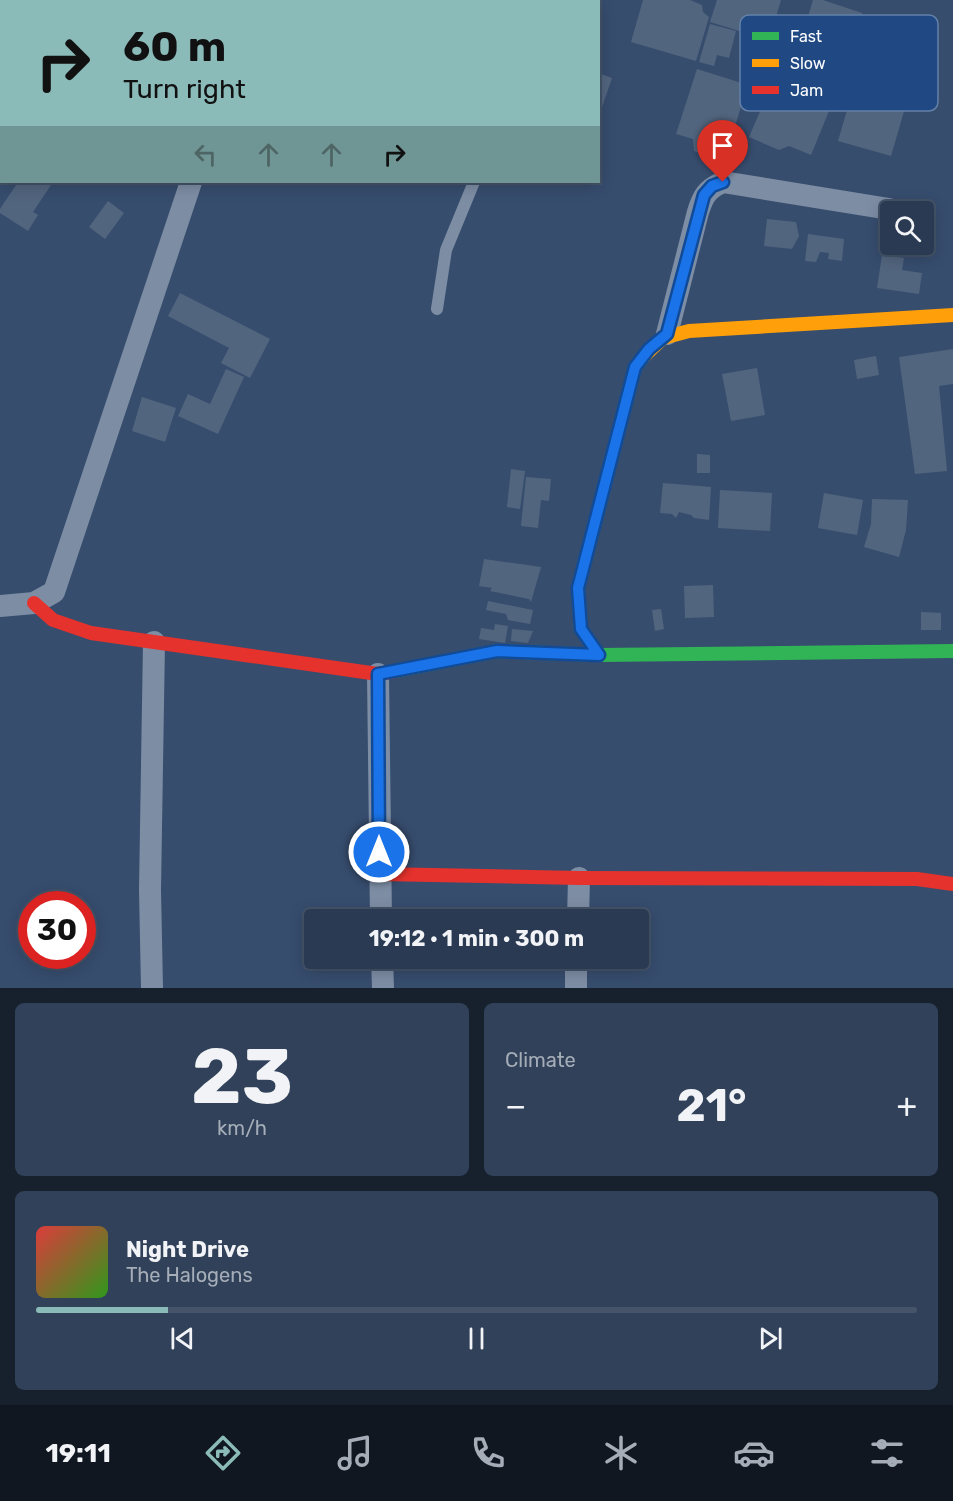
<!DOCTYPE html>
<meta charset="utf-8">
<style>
:root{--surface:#293a52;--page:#314159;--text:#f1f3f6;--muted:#a5adb8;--line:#455469;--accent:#8bbbb9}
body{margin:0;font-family:Rubik,sans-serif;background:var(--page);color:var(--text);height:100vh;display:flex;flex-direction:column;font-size:22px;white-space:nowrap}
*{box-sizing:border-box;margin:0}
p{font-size:20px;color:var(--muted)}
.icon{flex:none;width:33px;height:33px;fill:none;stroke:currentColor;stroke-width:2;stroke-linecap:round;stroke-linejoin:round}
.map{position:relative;height:988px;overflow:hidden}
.details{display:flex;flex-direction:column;gap:15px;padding:15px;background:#17202d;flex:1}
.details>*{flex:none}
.top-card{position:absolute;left:0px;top:0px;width:600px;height:183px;box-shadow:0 3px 15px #0003,0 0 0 2px var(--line);background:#8bbbb9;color:#111;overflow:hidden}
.controls{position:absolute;left:880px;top:201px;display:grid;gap:12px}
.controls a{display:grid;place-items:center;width:54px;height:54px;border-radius:6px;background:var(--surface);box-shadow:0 3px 15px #0003,0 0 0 2px var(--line);font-size:30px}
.speed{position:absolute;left:18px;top:891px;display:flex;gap:12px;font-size:30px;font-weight:700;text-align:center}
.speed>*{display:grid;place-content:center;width:78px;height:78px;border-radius:50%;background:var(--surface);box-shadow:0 3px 15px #0003,0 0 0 2px var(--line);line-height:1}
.speed .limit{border:9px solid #d22;background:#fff;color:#111}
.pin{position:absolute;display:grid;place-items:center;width:51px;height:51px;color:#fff;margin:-62px -26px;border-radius:50% 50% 50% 0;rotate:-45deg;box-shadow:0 0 6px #0007}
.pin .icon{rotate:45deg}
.me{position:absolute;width:66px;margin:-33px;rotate:0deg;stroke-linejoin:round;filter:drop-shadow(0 0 4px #0008)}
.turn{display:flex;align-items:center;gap:21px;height:126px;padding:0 24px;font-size:27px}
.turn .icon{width:78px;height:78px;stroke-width:2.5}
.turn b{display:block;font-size:42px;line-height:51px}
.lanes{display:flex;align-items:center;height:57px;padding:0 24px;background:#0003;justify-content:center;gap:30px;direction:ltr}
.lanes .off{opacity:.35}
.big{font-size:45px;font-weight:700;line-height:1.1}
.details .tile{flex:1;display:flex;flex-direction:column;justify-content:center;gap:9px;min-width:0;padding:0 21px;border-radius:9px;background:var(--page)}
.details .dial{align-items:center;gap:0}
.dial b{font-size:78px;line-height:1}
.song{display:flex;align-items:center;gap:18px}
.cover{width:72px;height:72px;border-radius:9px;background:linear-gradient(135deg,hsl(0 70% 55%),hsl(110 70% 35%))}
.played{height:6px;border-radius:3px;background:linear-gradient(90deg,var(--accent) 15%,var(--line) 15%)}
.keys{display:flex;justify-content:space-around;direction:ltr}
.heat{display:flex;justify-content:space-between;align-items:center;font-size:33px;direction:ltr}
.details .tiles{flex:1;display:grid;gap:15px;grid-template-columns:1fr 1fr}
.tile:last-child{grid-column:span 2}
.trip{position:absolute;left:304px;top:909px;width:345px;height:60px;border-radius:6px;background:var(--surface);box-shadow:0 3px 15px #0003,0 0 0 2px var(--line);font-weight:700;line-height:60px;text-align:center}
.menu{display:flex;height:96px;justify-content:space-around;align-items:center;background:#101721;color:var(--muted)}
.menu .icon{width:42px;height:42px}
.menu .on{color:var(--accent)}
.menu b{font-size:27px;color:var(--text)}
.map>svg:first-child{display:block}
</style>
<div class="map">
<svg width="953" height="988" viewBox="0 0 953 988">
<rect width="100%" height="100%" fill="#374d6e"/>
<path fill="#52657e" d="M643 0H690L702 5 703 12 709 17 696 61 631 42Z
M717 0H781L769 40 710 22Z
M813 0H823L862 13 863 31 858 51 797 34 807 20Z
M710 24 736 31 729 58 717 55 714 66 699 62Z
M697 69 748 85 728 148 720 145 715 158 694 151 693 139 676 134Z
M598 73 612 78 599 116H598Z
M777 90 829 111 811 155 789 146 779 150 749 137 765 100Z
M852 93 905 108 891 156 838 141Z
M18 182H53L33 212 38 215 28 231 0 213V209Z
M108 201 124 213 105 239 89 227Z
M767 219 796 222 799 236 792 249 764 246Z
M808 234 844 239 842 261 828 259 829 253 820 252 816 262 805 261Z
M882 255 904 258 902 270 922 273 919 294 877 288Z
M180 293 270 339 250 378 221 363 229 348 168 316Z
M953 349V384L939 386 947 471 915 474 899 357Z
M876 356 879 375 857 379 854 360Z
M757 368 765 415 731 421 722 374Z
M226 369 244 377 218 434 178 416 188 394 210 404Z
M142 397 176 408 165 442 132 431Z
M697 454 710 455V473H697Z
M511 469 525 471 520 509 507 507Z
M526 477 551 479 549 501 541 500 538 528 521 526Z
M663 483 711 487 709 520 694 518 691 515 679 512 676 518 672 514 660 513Z
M720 490 772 493 770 531 718 528Z
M824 493 863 500 857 535 818 528Z
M872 499 908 500 906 530 899 557 864 547 871 524Z
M484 559 541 567 531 602 529 599 490 591 492 588 479 586Z
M713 585 714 617 685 618 684 586Z
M488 601 533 610 530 624 508 620 506 614 486 610Z
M661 609 664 629 655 631 652 610Z
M921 612 941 613V630H921Z
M495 624 508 626 505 643 479 639 481 628 494 630Z
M512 629 533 631 528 643 511 641Z"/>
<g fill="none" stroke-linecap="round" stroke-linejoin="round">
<path stroke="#7d8da4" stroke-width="12" d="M545 2 546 0
M437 309 446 250 474 182"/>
<path stroke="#7d8da4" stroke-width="22" d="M251 2 252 0
M667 334 698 212C703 196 707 189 723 182L889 209
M0 606 34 603 54 592 191 182
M378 674 381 920
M578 920 579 878
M382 958 383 988
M152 988 150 890 154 642
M576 988V958"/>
<path stroke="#30b455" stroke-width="14" d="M599 655 581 629 578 588 635 367 644 356
M395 671 497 651 599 655 953 651"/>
<path stroke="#ff9f0a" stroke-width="14" d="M644 356 663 338 689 331 953 315"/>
<path stroke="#e5322d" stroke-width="14" d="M34 603 53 620 91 633 378 674 395 671
M379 874 579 878 917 879 953 884"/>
</g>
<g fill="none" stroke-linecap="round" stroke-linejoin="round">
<g stroke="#114b97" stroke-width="15">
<path id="route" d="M379 852 378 674 497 651 599 655 581 629 578 588 635 367 649 349 667 334 704 195 712 186 723 182"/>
</g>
<use href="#route" stroke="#1a73e8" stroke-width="10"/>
</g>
<rect x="740" y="15" width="198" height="96" rx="9" fill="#204984" stroke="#6380a9" stroke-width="1.5"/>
<rect x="752" y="32" width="27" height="8" fill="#30b455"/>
<rect x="752" y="59" width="27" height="8" fill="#ff9f0a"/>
<rect x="752" y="86" width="27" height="8" fill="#e5322d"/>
<g font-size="16" fill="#fff">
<text x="790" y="42">Fast</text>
<text x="790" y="69">Slow</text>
<text x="790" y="96">Jam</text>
</g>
</svg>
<div class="controls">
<a><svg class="icon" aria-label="search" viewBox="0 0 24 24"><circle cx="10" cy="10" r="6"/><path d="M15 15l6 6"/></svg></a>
</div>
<div class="speed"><div class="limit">30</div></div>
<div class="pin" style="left:723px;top:182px;background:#d93025"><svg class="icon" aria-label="arrive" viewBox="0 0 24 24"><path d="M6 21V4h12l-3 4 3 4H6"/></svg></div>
<svg class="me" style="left:379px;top:852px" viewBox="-20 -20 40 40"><circle r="17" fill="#1a73e8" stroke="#fff" stroke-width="3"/><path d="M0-11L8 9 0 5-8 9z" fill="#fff"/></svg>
<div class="trip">19:12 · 1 min · 300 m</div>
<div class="top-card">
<div class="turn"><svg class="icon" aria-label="right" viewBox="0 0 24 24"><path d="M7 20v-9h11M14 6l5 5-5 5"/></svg><div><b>60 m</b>Turn right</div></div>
<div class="lanes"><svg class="icon off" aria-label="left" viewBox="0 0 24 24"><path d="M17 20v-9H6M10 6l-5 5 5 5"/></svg><svg class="icon off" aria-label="ahead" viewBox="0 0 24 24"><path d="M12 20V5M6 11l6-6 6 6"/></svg><svg class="icon off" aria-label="ahead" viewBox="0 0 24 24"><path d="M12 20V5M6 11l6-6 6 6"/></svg><svg class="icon" aria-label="right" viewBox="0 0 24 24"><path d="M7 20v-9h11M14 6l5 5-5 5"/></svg></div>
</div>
</div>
<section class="details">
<div class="tiles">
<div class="tile dial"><b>23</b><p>km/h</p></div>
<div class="tile"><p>Climate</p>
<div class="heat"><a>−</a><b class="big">21°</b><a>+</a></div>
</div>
<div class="tile">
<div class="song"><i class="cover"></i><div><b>Night Drive</b><p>The Halogens</p></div></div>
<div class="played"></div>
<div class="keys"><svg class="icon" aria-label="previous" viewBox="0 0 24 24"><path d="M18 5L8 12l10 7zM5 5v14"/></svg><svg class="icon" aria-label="pause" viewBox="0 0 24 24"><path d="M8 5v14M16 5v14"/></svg><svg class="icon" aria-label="next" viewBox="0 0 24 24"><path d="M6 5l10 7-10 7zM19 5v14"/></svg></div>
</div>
</div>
</section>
<nav class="menu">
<b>19:11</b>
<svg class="icon on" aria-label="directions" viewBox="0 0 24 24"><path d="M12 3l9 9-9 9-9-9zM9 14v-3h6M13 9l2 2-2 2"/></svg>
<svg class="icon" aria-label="music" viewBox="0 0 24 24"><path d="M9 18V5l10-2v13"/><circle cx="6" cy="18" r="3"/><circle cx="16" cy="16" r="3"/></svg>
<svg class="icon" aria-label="phone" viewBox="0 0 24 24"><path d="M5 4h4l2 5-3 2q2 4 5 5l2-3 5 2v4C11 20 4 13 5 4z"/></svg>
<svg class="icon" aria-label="climate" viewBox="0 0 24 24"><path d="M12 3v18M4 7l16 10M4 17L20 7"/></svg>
<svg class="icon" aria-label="car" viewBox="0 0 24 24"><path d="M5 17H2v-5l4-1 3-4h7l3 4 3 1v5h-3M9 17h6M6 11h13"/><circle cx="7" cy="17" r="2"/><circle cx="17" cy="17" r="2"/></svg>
<svg class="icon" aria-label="filters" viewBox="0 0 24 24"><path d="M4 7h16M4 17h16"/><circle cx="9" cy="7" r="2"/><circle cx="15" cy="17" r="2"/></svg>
</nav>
